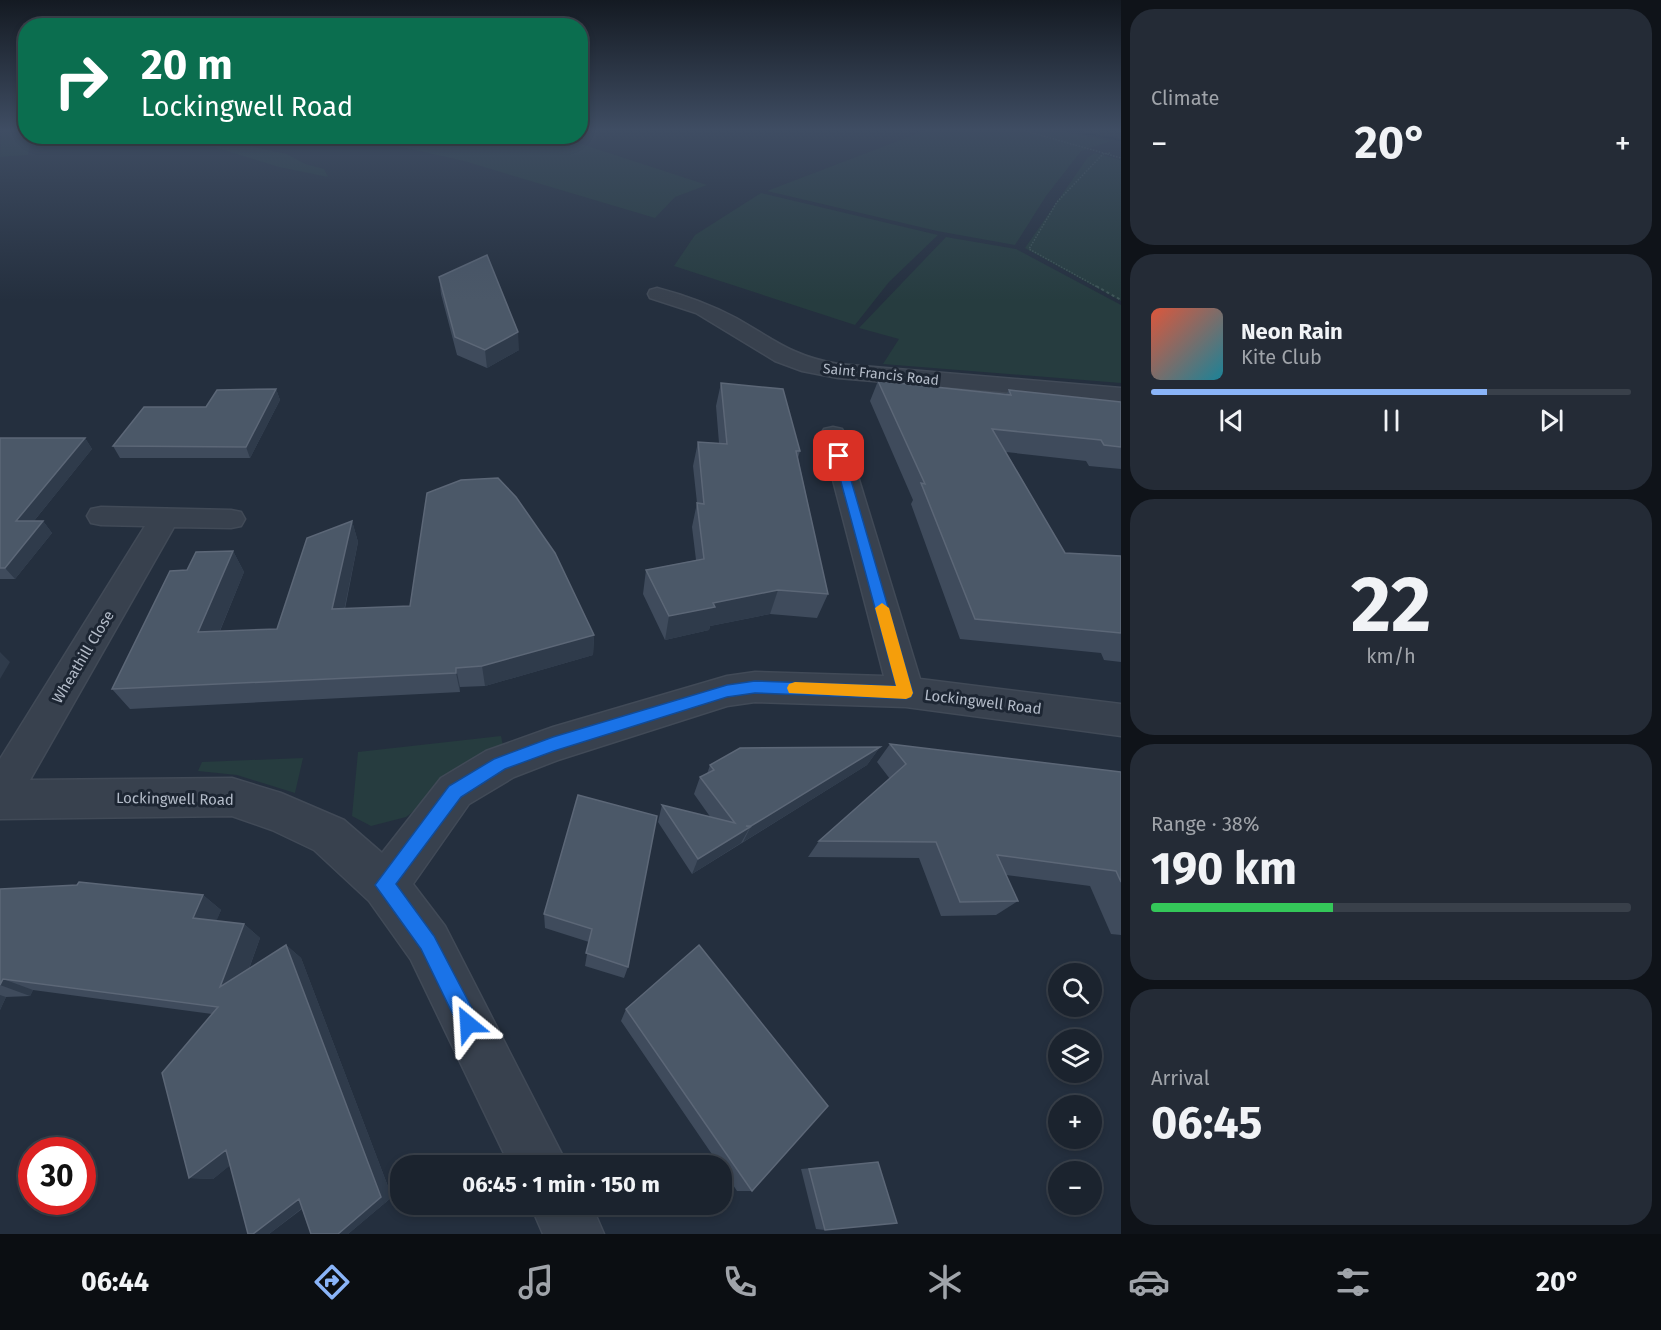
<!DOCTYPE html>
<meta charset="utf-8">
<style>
:root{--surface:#1b232e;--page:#242b36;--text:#f1f3f6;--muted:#a0a4aa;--line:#39404a;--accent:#8ab4f8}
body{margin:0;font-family:"Fira Sans",sans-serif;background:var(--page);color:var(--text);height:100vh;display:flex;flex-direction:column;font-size:22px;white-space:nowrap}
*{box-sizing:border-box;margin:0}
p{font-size:20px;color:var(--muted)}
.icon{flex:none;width:33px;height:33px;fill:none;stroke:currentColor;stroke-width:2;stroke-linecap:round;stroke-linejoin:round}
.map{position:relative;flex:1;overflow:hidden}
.details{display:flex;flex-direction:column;gap:9px;padding:9px;background:#0f1319;width:540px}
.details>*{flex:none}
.hud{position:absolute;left:18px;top:18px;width:570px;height:126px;border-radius:24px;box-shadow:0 3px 9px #0003,0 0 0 2px var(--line);background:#0b6e4f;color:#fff;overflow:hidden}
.fabs{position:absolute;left:1048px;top:963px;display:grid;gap:12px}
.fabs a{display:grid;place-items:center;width:54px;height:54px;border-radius:50%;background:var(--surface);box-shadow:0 3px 9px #0003,0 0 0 2px var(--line);font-size:30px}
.speed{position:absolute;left:18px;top:1137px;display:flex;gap:12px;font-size:30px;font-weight:700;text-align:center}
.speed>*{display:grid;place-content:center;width:78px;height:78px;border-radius:50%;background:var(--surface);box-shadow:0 3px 9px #0003,0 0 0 2px var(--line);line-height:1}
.speed .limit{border:9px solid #d22;background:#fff;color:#111}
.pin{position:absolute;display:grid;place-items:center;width:51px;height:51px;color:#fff;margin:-26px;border-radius:12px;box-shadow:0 3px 9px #0006}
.me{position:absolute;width:66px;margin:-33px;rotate:333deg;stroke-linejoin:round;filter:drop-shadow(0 0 4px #0008)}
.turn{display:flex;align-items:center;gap:21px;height:126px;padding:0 24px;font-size:27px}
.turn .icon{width:78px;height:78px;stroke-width:2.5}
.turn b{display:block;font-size:42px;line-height:51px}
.big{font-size:45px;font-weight:700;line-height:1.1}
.details .widget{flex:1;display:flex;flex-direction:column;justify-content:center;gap:9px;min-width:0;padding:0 21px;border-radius:24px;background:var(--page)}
.details .dial{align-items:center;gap:0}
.dial b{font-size:78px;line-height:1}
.song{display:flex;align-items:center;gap:18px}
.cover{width:72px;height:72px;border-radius:9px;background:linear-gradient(135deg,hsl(10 70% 55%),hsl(190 70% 35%))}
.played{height:6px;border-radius:3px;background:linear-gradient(90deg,var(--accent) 70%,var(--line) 70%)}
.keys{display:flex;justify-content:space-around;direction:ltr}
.heat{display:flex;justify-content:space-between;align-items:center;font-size:33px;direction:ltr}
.charge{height:9px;border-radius:4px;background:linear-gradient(90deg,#34c759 38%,var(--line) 0)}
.trip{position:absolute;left:390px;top:1155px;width:342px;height:60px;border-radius:24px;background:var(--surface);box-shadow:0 3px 9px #0003,0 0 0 2px var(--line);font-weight:700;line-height:60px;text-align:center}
.tabs{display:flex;height:96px;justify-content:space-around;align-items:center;background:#0b0e12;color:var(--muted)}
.tabs .icon{width:42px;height:42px}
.tabs .on{color:var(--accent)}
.tabs b{font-size:27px;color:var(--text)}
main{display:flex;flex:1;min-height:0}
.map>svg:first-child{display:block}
</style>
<main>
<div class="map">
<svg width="1121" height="1234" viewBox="0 0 1121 1234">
<rect width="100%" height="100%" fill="#242f3e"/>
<path fill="#263c3f" d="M2 128H22L26 136 31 137 28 155 0 157Z
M932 128H1043L1111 141 1081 151 1046 196 1015 245 937 231 767 191Z
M87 137H207L287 154 305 164 324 169 328 177 279 167 214 147Z
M357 137H560L707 185 675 197 655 218 464 161Z
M1095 153 1121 160V301L1025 248 1088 157Z
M761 193 938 235 889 282 855 325 674 266 695 235Z
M946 237 1016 249 1121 305V383L883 364 899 339 859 328Z
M501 736 503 746 465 764 446 787 406 817 371 826 352 816 358 752Z
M303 758 295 793 237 775 198 771 202 762Z"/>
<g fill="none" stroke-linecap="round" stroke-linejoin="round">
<path fill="#17263c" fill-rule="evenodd" d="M1062 128 1121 139V141L1050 128Z"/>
<g stroke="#414a57" stroke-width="3">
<path id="minor" d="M657 288C684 295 711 305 736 318 775 340 792 356 838 364L1121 388V402L838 378 802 371 775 361 696 313 650 298 648 294 650 290Z
M833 427 842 429 845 434 920 679 1121 704V736L906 707 755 702 727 706 558 760 514 777 469 804 413 884 445 926 568 1166H510L411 960 369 901 314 850 272 830 232 816 0 819V759L145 526 101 525 91 523 87 516 91 509 101 507 231 510 241 512 245 519 241 526 231 528 174 527 30 780 232 778 281 793 344 820 382 853 441 778 486 751 553 727 727 676 755 672 884 676 821 434 824 429Z
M530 1204H591L604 1234H543Z"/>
</g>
<path stroke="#3f5557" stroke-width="1.5" stroke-dasharray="1.5 1.5" stroke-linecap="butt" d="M1015 128 1121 158
M1099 288 1029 249 1057 202 1103 154 1110 153"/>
<path stroke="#3f5557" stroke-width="2" stroke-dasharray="3 3" stroke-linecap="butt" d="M1096 286 1121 300"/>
<use href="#minor" fill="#38414e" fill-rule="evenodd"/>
</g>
<path fill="#3f4b5c" d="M439 277 519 350 487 368 457 355 441 294Z
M878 381 1006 394 1009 390 1121 402V469L1089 466 1086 461 1006 452 1065 553 1121 556V662L1104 660 1101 653 960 639 911 504 913 500 870 401Z
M721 383 800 451 798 458 828 594 817 618 770 614 710 626 709 630 665 640 643 594 646 570 696 560 692 527 697 503 693 466 698 442 719 443 716 406Z
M276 389 280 400 250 458H120L113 446 206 407Z
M0 438H85L92 449 34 521H43L52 533 15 579H0Z
M352 521 358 542 345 609 594 635 593 655 485 686 460 687V692L130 709 112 689 187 570 233 551 244 572 220 631 277 629Z
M890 744 1121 772V935L1111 934 1090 886 1006 875 1018 901 996 915 941 916 919 858 808 857 819 841 890 779 877 762Z
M880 747 867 765 692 874 658 822 662 805 711 818 694 794 700 777 707 774 710 765Z
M578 795 628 967 624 978 585 966 589 942 545 928 544 914Z
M0 889 203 895 221 910 216 921 244 924 260 938 249 969 286 945 301 958 392 1197 348 1234H311L302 1209 269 1234H248L230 1165 213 1179 189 1178 212 1014 33 990 30 996 6 997 0 1010Z
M626 1009 752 1191H737L722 1168V1166H720L621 1021Z
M878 1162 825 1230 816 1229 801 1169Z"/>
<path fill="#2f3b4b" d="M518 332 519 350 487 368 485 350Z
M276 389 280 400 250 458 246 447Z
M85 438 92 449 25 532 16 521Z
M43 521 52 533 15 579 5 568Z
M352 521 358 542 340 630 332 609Z
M233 551 244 572 211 652 198 632Z
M778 590 770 614 710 626 709 630 665 640 669 616 713 603Z
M594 635 593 655 485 686 482 666Z
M0 652 10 662 0 679Z
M456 668 460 687V692L456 673Z
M880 747 867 765 743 842 751 826Z
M750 827 741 843 692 874 698 859Z
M203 895 221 910 212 932 193 918Z
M244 924 260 938 238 998 220 987Z
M286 945 301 958 392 1197 348 1234H338Z
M3 979 33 990 30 996 0 985Z
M0 995 6 997 0 1010Z
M226 1150 247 1152 213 1179 189 1178Z
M315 1198 269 1234H253L299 1199Z"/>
<path fill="#4b5868" stroke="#5c6777" stroke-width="1.5" d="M487 255 518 332 485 350 455 337 439 277Z
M878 381 1011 395 1009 390 1121 402V447L1104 445 1101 440 992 429 1065 553 1121 556V633L975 619 921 483 925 484Z
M721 383 783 389 800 451H796L828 594 778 590 713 603 715 607 669 616 646 570 704 559 697 503 704 504 698 442 727 444Z
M276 389 246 447 113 446 144 407H206L217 390Z
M0 438H85L16 521H43L5 568H0Z
M498 478 516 497 555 553 594 635 482 666 456 668V673L112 689 170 571 187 570 196 552 233 551 198 632 277 629 307 538 352 521 332 609 410 606 427 493 461 480Z
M890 744 1121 772V882L1116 871 997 855 1018 901 960 902 936 842 819 841 906 764Z
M880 747 751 826H746L750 827 698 859 662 805 735 823 700 777 714 770 710 765 740 748Z
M578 795 657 816 628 967 586 953 592 929 544 914Z
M79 882 203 895 193 918 244 924 220 987 286 945 381 1197 338 1234H311L299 1199 253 1234H248L226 1150 189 1178 162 1073 218 1007 3 979 0 985V889L77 885Z
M699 945 828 1106 752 1191 626 1009Z
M878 1162 897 1223 825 1230 809 1169Z"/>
<linearGradient id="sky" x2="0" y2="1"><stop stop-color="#141a22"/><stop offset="0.43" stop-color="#3f4d63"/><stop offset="1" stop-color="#3f4d63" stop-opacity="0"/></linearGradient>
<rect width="1121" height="301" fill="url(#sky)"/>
<path fill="#1a73e8" stroke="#114b97" stroke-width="1.5" d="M839 453 844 456 913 693 911 697 906 699 755 693 727 697 554 751 505 769 461 797 396 884 434 936 476 1016 479 1024 476 1031 468 1034 461 1031 421 949 375 885 449 786 494 759 553 737 727 685 755 681 896 686 834 456Z"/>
<path fill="#f59e0b" d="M882 603 889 608 913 693 911 697 906 699 789 693 787 688 789 684 795 682 896 686 875 608Z"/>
<g text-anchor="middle" stroke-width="6" stroke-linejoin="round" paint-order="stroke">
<g font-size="14" fill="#b4bcc9" stroke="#1d2633">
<text transform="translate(881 374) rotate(6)" y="5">Saint Francis Road</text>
</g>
<g font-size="15" fill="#b4bcc9" stroke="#1d2633">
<text transform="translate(83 657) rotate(-59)" y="5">Wheathill Close</text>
<text transform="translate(983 702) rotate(7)" y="5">Lockingwell Road</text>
<text transform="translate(175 799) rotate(1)" y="5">Lockingwell Road</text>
</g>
</g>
</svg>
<div class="fabs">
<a><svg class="icon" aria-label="search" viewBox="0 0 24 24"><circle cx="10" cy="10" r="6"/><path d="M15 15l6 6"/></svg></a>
<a><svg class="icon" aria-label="layers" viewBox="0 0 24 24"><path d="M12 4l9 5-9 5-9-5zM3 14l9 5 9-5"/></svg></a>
<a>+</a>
<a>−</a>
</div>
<div class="speed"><div class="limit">30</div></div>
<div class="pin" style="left:839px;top:456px;background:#d93025"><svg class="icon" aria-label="arrive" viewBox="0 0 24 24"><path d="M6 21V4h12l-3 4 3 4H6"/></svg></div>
<svg class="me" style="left:468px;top:1024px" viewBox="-20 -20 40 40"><path d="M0-17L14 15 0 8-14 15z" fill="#1a73e8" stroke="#fff" stroke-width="4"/></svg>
<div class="trip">06:45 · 1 min · 150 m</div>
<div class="hud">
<div class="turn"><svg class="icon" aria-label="right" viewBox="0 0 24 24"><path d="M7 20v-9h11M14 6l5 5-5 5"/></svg><div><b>20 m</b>Lockingwell Road</div></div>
</div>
</div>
<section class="details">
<div class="widget"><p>Climate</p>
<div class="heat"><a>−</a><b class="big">20°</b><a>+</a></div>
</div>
<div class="widget">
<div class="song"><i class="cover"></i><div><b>Neon Rain</b><p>Kite Club</p></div></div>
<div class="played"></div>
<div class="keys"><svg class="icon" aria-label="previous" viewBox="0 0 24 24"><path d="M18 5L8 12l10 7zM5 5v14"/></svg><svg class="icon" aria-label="pause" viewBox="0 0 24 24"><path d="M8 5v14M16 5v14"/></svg><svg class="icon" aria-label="next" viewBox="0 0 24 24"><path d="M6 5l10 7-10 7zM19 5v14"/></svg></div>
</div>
<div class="widget dial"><b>22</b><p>km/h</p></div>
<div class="widget"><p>Range · 38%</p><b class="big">190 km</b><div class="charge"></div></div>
<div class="widget"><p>Arrival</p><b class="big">06:45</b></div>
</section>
</main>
<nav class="tabs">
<b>06:44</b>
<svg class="icon on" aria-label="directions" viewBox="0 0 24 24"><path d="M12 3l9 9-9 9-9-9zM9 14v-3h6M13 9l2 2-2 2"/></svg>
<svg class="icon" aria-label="music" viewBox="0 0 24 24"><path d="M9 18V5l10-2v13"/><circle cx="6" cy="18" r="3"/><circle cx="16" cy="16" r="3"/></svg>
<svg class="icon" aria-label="phone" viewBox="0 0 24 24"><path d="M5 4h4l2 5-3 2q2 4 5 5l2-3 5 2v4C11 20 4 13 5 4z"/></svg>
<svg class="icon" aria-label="climate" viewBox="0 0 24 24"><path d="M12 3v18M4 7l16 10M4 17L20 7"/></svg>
<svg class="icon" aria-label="car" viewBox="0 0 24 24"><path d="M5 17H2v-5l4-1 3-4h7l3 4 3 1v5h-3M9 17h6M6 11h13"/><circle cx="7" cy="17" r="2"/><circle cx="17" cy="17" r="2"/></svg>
<svg class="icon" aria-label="filters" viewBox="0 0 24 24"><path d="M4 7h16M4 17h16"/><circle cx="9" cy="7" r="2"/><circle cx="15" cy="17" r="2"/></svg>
<b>20°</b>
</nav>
